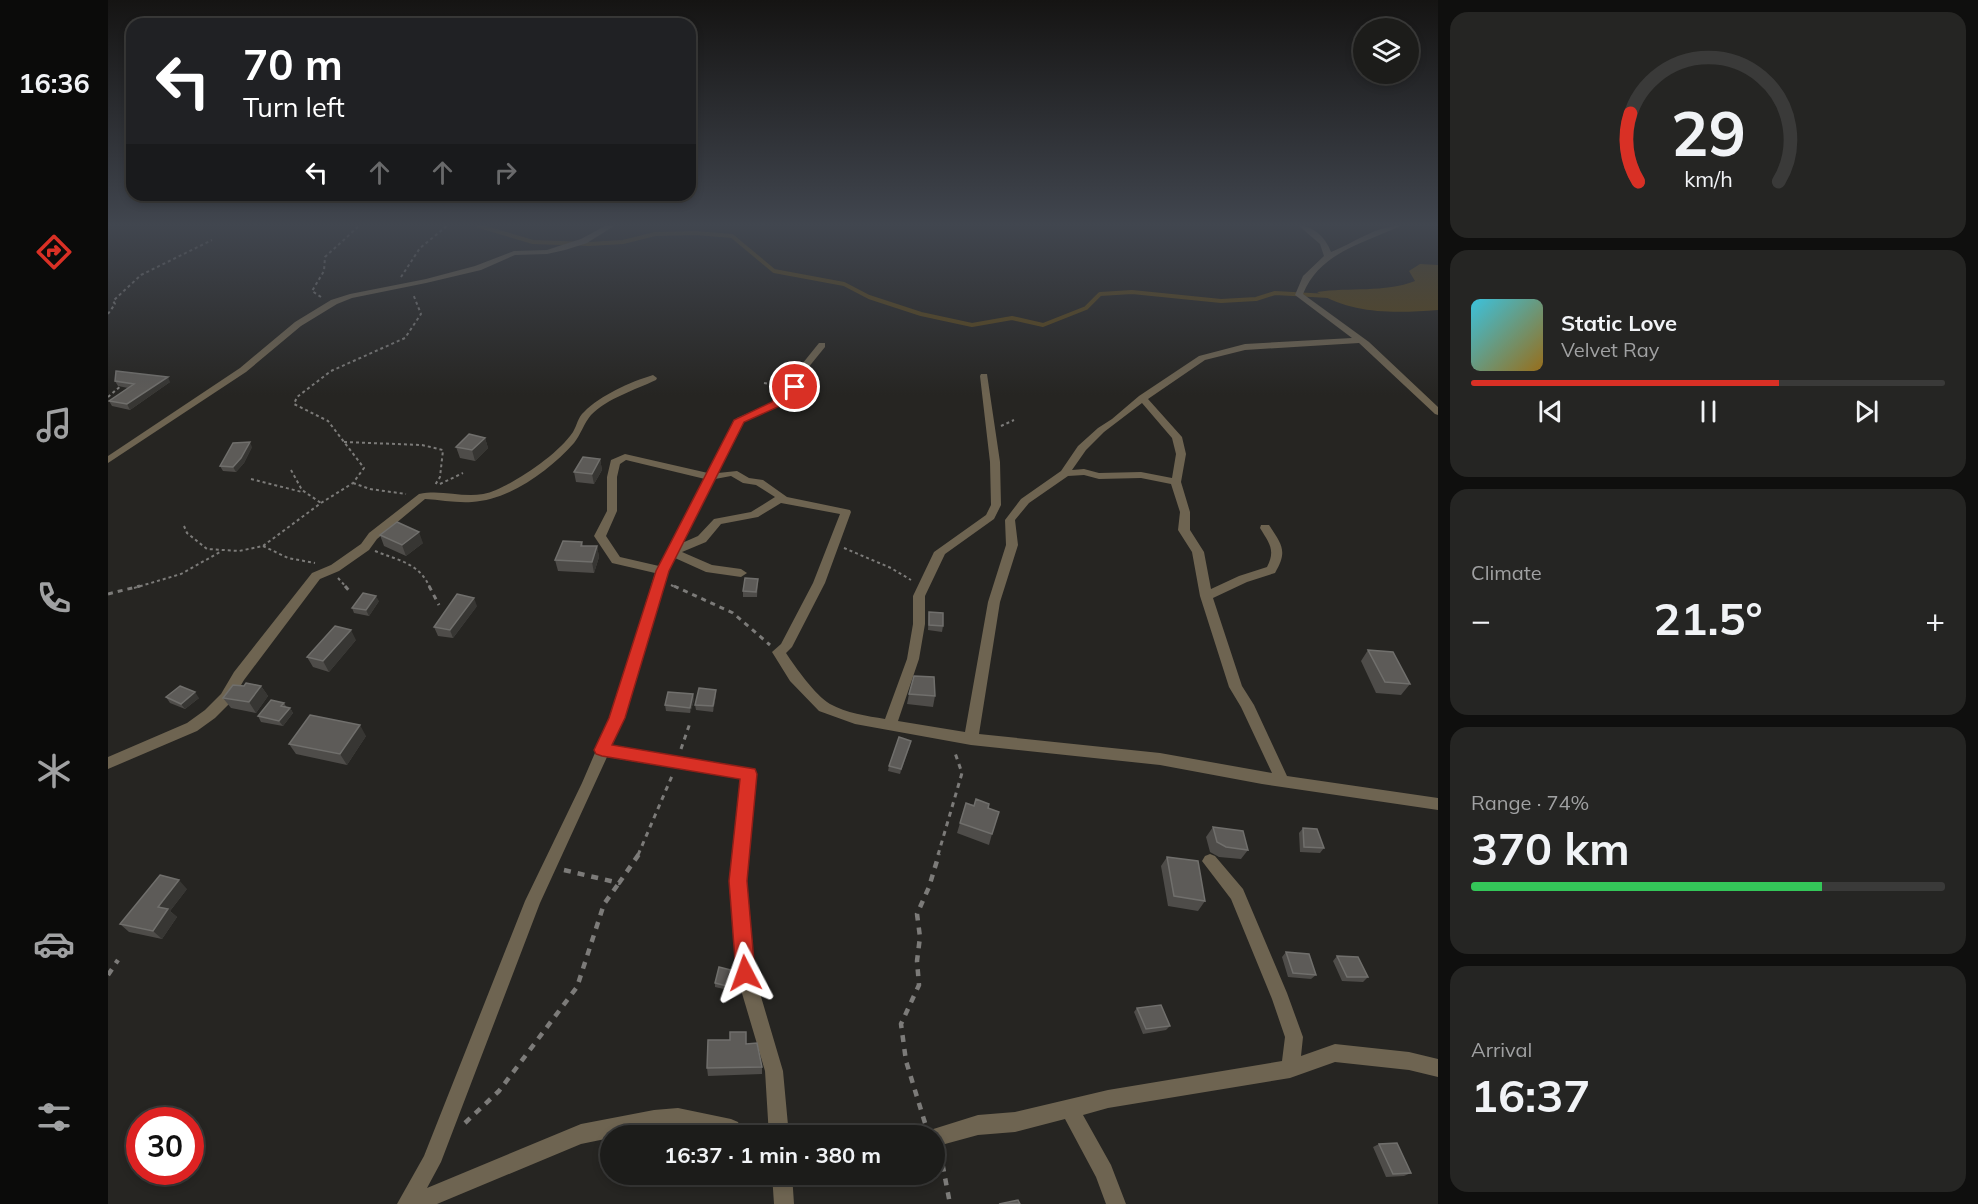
<!DOCTYPE html>
<meta charset="utf-8">
<style>
:root{--surface:#1c1c1a;--page:#252523;--text:#f1f3f6;--muted:#a0a1a2;--line:#3a3a39;--accent:#d93025}
body{margin:0;font-family:Mulish,sans-serif;background:var(--page);color:var(--text);height:100vh;display:flex;flex-direction:column;font-size:22px;white-space:nowrap}
*{box-sizing:border-box;margin:0}
p{font-size:20px;color:var(--muted)}
.icon{flex:none;width:33px;height:33px;fill:none;stroke:currentColor;stroke-width:2;stroke-linecap:round;stroke-linejoin:round}
.map{position:relative;flex:1;overflow:hidden}
.details{display:flex;flex-direction:column;gap:12px;padding:12px;background:#0f0f0e;width:540px}
.details>*{flex:none}
.top-card{position:absolute;left:18px;top:18px;width:570px;height:183px;border-radius:18px;box-shadow:0 3px 9px #0003,0 0 0 2px var(--line);background:#202124;color:#fff;overflow:hidden}
.controls{position:absolute;left:1245px;top:18px;display:grid;gap:12px}
.controls a{display:grid;place-items:center;width:66px;height:66px;border-radius:50%;background:var(--surface);box-shadow:0 3px 9px #0003,0 0 0 2px var(--line);font-size:30px}
.speed{position:absolute;left:18px;top:1107px;display:flex;gap:12px;font-size:30px;font-weight:700;text-align:center}
.speed>*{display:grid;place-content:center;width:78px;height:78px;border-radius:50%;background:var(--surface);box-shadow:0 3px 9px #0003,0 0 0 2px var(--line);line-height:1}
.speed .limit{border:9px solid #d22;background:#fff;color:#111}
.pin{position:absolute;display:grid;place-items:center;width:51px;height:51px;color:#fff;margin:-26px;border:3px solid #fff;border-radius:50%;box-shadow:0 2px 6px #0007}
.me{position:absolute;width:66px;margin:-33px;rotate:356deg;stroke-linejoin:round;filter:drop-shadow(0 0 4px #0008)}
.turn{display:flex;align-items:center;gap:21px;height:126px;padding:0 18px;font-size:27px}
.turn .icon{width:78px;height:78px;stroke-width:2.5}
.turn b{display:block;font-size:42px;line-height:51px}
.lanes{display:flex;align-items:center;height:57px;padding:0 18px;background:#0003;justify-content:center;gap:30px;direction:ltr}
.lanes .off{opacity:.35}
.big{font-size:45px;font-weight:700;line-height:1.1}
.details .widget{flex:1;display:flex;flex-direction:column;justify-content:center;gap:9px;min-width:0;padding:0 21px;border-radius:18px;background:var(--page)}
.details .dial{align-items:center;gap:0}
.dial svg{height:156px;overflow:visible;fill:none;stroke:var(--line);stroke-width:7;stroke-linecap:round;text-anchor:middle}
.dial text{fill:var(--text);stroke:none}
.song{display:flex;align-items:center;gap:18px}
.cover{width:72px;height:72px;border-radius:9px;background:linear-gradient(135deg,hsl(190 70% 55%),hsl(40 70% 35%))}
.played{height:6px;border-radius:3px;background:linear-gradient(90deg,var(--accent) 65%,var(--line) 65%)}
.keys{display:flex;justify-content:space-around;direction:ltr}
.heat{display:flex;justify-content:space-between;align-items:center;font-size:33px;direction:ltr}
.charge{height:9px;border-radius:4px;background:linear-gradient(90deg,#34c759 74%,var(--line) 0)}
.trip{position:absolute;left:492px;top:1125px;width:345px;height:60px;border-radius:30px;background:var(--surface);box-shadow:0 3px 9px #0003,0 0 0 2px var(--line);font-weight:700;line-height:60px;text-align:center}
main{display:flex;flex:1;min-height:0}
.tabs{display:flex;flex-direction:column;width:108px;justify-content:space-around;align-items:center;background:#0b0b0a;color:var(--muted)}
.tabs .icon{width:42px;height:42px}
.tabs .selected{color:var(--accent)}
.tabs b{font-size:27px;color:var(--text)}
.map>svg:first-child{display:block}
</style>
<main>
<nav class="tabs">
<b>16:36</b>
<svg class="icon selected" aria-label="directions" viewBox="0 0 24 24"><path d="M12 3l9 9-9 9-9-9zM9 14v-3h6M13 9l2 2-2 2"/></svg>
<svg class="icon" aria-label="music" viewBox="0 0 24 24"><path d="M9 18V5l10-2v13"/><circle cx="6" cy="18" r="3"/><circle cx="16" cy="16" r="3"/></svg>
<svg class="icon" aria-label="phone" viewBox="0 0 24 24"><path d="M5 4h4l2 5-3 2q2 4 5 5l2-3 5 2v4C11 20 4 13 5 4z"/></svg>
<svg class="icon" aria-label="climate" viewBox="0 0 24 24"><path d="M12 3v18M4 7l16 10M4 17L20 7"/></svg>
<svg class="icon" aria-label="car" viewBox="0 0 24 24"><path d="M5 17H2v-5l4-1 3-4h7l3 4 3 1v5h-3M9 17h6M6 11h13"/><circle cx="7" cy="17" r="2"/><circle cx="17" cy="17" r="2"/></svg>
<svg class="icon" aria-label="filters" viewBox="0 0 24 24"><path d="M4 7h16M4 17h16"/><circle cx="9" cy="7" r="2"/><circle cx="15" cy="17" r="2"/></svg>
</nav>
<div class="map">
<svg width="1330" height="1204" viewBox="0 0 1330 1204">
<rect width="100%" height="100%" fill="#262522"/>
<path fill="#5b4718" d="M1312 264 1330 265V310C1289 313 1245 315 1209 292 1241 287 1277 293 1307 281L1301 271Z"/>
<g fill="none" stroke-linecap="round" stroke-linejoin="round">
<path stroke="#5b4718" stroke-width="4" d="M371 226 425 242 481 244 515 242 547 234 588 233 624 236 666 271 736 284 761 297 813 314 864 325 904 318 935 325 978 308 992 294 1024 292 1113 301 1148 299 1167 293 1221 296"/>
<path stroke="#7c7b79" stroke-width="2" stroke-dasharray="3 3" stroke-linecap="butt" d="M293 277 312 248 339 226
M213 297 204 291 216 271 217 257 251 226
M0 314 7 304 5 301 33 275 104 240
M656 383 666 385
M0 397 15 384
M893 426 906 420
M236 442 314 445 335 450 332 477 327 485
M183 470 194 490 213 503
M143 479 194 492
M245 483 262 489 298 494
M332 484 355 473
M76 526 79 533 99 549 131 551 155 546 213 503 245 483 256 468 220 421 186 404 189 397 223 371 297 338 313 314 305 294
M155 546 180 558 207 563
M736 548 783 568 803 580
M267 551C289 560 312 563 322 588
M230 578 239 588
M563 585 569 588
M26 588 73 574 112 552"/>
<path stroke="#7c7b79" stroke-width="3" stroke-dasharray="5 5" stroke-linecap="butt" d="M237 586 243 593
M321 586 331 605
M566 586 625 613 662 645
M0 594 32 586
M573 749 582 723
M530 855 564 776
M830 855 854 773 846 750"/>
<path stroke="#7c7b79" stroke-width="4.5" stroke-dasharray="7 7" stroke-linecap="butt" d="M456 870 511 883 531 854
M0 975 10 960
M357 1123 391 1091 469 987 496 904 511 883
M817 1123 798 1061 793 1024 811 985 809 961 812 937 809 914 821 887 831 854
M832 1151 842 1204"/>
<path fill="#6e6451" fill-rule="evenodd" d="M497 226H506L479 243 457 250 439 254 407 255 373 270 318 283 244 298 229 304 193 326 138 372 0 463V456L132 368 187 322 223 300 242 294 318 279 367 266 406 251 439 250 451 246 473 239Z
M1191 226C1206 226 1218 238 1223 252 1246 243 1267 226 1292 226 1255 244 1212 252 1195 294L1261 342 1330 407V415L1327 414 1251 343 1137 350 1097 360 1040 399 1074 437 1078 454 1073 482 1082 512V530L1096 552 1103 589 1131 576 1159 567C1168 550 1161 543 1152 528L1153 525H1161C1174 545 1180 551 1167 573L1139 582 1105 598 1134 686 1146 705 1179 776 1330 798V810L1154 784 1052 765 863 745 747 724 711 711 682 681 664 652 673 644 705 583 732 514 673 503 650 517 613 524 598 542 574 552 604 565 633 569 639 573 633 577 598 572 567 558 560 571 516 718 504 746 641 768 646 770 648 774 638 881 646 973 675 1071 681 1136H661L657 1071 628 973 622 881 633 779 499 757 432 903 333 1162 319 1188 473 1124 546 1110 570 1108 623 1119 630 1122 637 1136H608L570 1128 502 1136V1138L473 1144 329 1204H289L316 1156 417 901 474 783 502 718 547 573 504 563 486 536 499 511V477L503 460 517 454 600 473 629 418 665 402 673 389 682 386V379L711 343H717V347L691 379 690 389 679 393 671 406 636 422 610 473 629 471 641 478 655 480 679 497 742 510 743 512 717 583 684 647 678 653C688 668 707 695 722 704 738 713 759 716 777 719L799 659 805 624V596L826 552 878 515 883 505 882 462 872 376 873 374H879L892 462 893 505 886 519 837 554 817 596V624L811 659 790 721 857 732 880 602 898 545 897 520 913 499 953 471 970 446 990 428 1004 419 1031 396 1091 356 1137 344 1244 338 1187 295 1195 276 1216 256 1212 244ZM1034 403 1064 438 1068 454 1064 478 1033 472 991 473 976 469 964 470 978 450 996 432ZM518 460 597 479 551 566 512 557 498 536 509 511V477L512 464ZM976 475 991 479 1033 478 1063 484 1072 512 1070 530 1084 552 1092 596 1121 687 1133 707 1164 773 1052 753 871 734 892 602 910 545 907 520 921 503 960 476ZM623 476 635 483 648 485 667 497 643 512 606 519 590 536 574 543 607 479Z
M545 375 549 378 548 380C527 390 500 398 483 415 476 423 473 434 466 443 442 470 402 500 364 502 348 503 333 500 317 499L269 539 261 550 231 571 212 579 136 680 123 702 107 718 89 731 0 769V757L79 723 97 710 113 694 126 672 204 573 223 565 253 544 261 533 311 494C338 488 361 502 388 490 413 479 450 454 465 432 469 425 470 417 476 412 493 395 522 382 545 375Z
M1102 854 1107 856 1135 889 1179 993 1195 1037 1193 1056 1227 1044 1301 1052 1330 1059V1077L1301 1070 1227 1062 1182 1078 1000 1108 975 1115 1003 1165 1018 1204H998L988 1177 957 1119 907 1132 870 1135 826 1147V1136H817L819 1131 870 1115 907 1112 1000 1090 1174 1061 1177 1037 1164 999 1123 899 1094 861 1097 856Z
M664 1174H684L686 1204H666Z"/>
</g>
<path fill="#4e4c49" d="M7 381 62 382 22 410 4 406 1 401 20 388 10 386Z
M377 438 380 448 367 461 352 458 348 447Z
M144 447 136 463 128 472 115 471 112 466Z
M492 459 494 470 486 484 468 482 466 472Z
M272 535 315 543 298 556 276 546Z
M474 542 475 546H489L491 557 486 573 450 571 447 560Z
M650 579 649 597H635V591Z
M271 601 261 616 246 613 244 608Z
M369 606 345 638 330 636 326 627Z
M821 612 835 626 834 632 820 630Z
M248 640 221 672 205 667 199 657Z
M1260 650 1302 684 1293 695 1268 693 1253 661Z
M136 686H153L160 696 148 713 123 708 115 698Z
M608 690V695L605 712 588 710 587 705Z
M585 694 586 700 582 713 558 711 557 705Z
M801 694 827 696 825 707 799 704Z
M58 697 91 698 77 709 62 703Z
M176 703 179 708H182L185 713 175 726 153 722 150 716Z
M258 736 239 765 188 754 181 744Z
M803 741 792 774 780 771 781 766Z
M858 803 880 808 884 834 881 845 849 833Z
M1105 827 1140 850 1133 859 1111 857 1102 852 1098 837Z
M1195 828 1216 848 1212 853 1192 852 1191 833Z
M1059 857 1097 901 1090 911 1060 906 1053 866Z
M79 889 62 911 69 917 54 939 21 932 12 924Z
M1178 952 1208 975 1203 979 1180 977 1174 957Z
M1229 956 1260 977 1255 982 1234 981 1225 961Z
M623 970 624 975 620 990 607 987V983Z
M1029 1008 1062 1026 1058 1030 1035 1034 1026 1012Z
M638 1044 654 1067V1074L600 1076 599 1068Z
M1271 1144 1303 1173 1296 1176 1278 1177 1265 1147Z"/>
<path fill="#373633" d="M60 377 62 382 22 410 19 404Z
M377 438 380 448 367 461 364 450Z
M142 442 144 447 136 463 128 472 125 467Z
M492 459 494 470 486 484 484 474Z
M311 532 315 543 298 556 294 545Z
M489 546 491 557 486 573 484 562Z
M268 596 271 601 261 616 258 610Z
M366 598 369 606 345 638 342 630Z
M243 630 248 640 221 672 215 661Z
M153 686 160 696 148 713 141 702Z
M608 690V695L605 712V706Z
M87 692 91 698 77 709 73 704Z
M585 694 586 700 582 713V708Z
M182 708 185 713 175 726 171 721Z
M252 725 258 736 239 765 232 754Z
M803 741 802 746 792 774 793 769Z
M71 880 79 889 62 911 69 917 54 939 45 931 50 907Z
M623 970 624 975 620 990 619 986Z"/>
<path fill="#5d5b58" stroke="#706f6c" stroke-width="1.5" d="M8 371 60 377 19 404 1 401 26 384 7 381Z
M361 434 377 438 364 450 348 447Z
M142 442 133 458 125 467 112 466 125 443Z
M475 457 492 459 484 474 466 472Z
M289 522 311 532 294 545 272 535Z
M455 541 474 542 473 546H489L484 562 447 560Z
M637 578 650 579 648 592 635 591Z
M255 593 268 596 258 610 244 608Z
M349 594 366 598 342 630 326 627Z
M821 612 835 613V626L821 625Z
M227 626 243 630 215 661 199 657Z
M1260 650 1285 652 1302 684 1277 682Z
M806 676 826 677 827 696 801 694Z
M138 683 153 686 141 702 115 698 125 685 136 686Z
M72 686 87 692 73 704 58 697Z
M591 688 608 690 605 706 587 705Z
M560 692 585 694 582 708 557 705Z
M163 700 176 703 173 706 182 708 171 721 150 716Z
M202 715 252 725 232 754 181 744Z
M791 737 803 741 793 769 781 766Z
M868 799 881 804 880 808 891 812 884 834 852 823 858 803 866 806Z
M1105 827 1135 831 1140 850 1118 847 1109 842Z
M1195 828 1209 829 1216 848 1196 847Z
M1059 857 1090 861 1097 901 1066 896Z
M52 875 71 880 50 907 60 909 45 931 12 924Z
M1178 952 1201 954 1208 975 1185 973Z
M1229 956 1250 957 1260 977H1239Z
M611 967 623 970 619 986 607 983Z
M1053 1005 1062 1026 1038 1029 1029 1008Z
M622 1032H638V1044L649 1043 654 1067 599 1068 600 1040H622Z
M1289 1143 1303 1173 1285 1174 1271 1144Z
M910 1200 912 1204H891Z"/>
<linearGradient id="sky" x2="0" y2="1"><stop stop-color="#151413"/><stop offset="0.57" stop-color="#41464f"/><stop offset="1" stop-color="#41464f" stop-opacity="0"/></linearGradient>
<rect width="1330" height="395" fill="url(#sky)"/>
<path fill="#d93025" stroke="#8d1f18" stroke-width="1.5" d="M687 383 692 387 680 393 672 406 636 422 561 571 517 718 504 745 647 769 649 774 639 881 647 973 644 980 637 983 630 980 628 973 621 881 632 779 494 756 488 754 486 750 501 718 548 571 626 420 664 402 672 388Z"/>
</svg>
<div class="controls">
<a><svg class="icon" aria-label="layers" viewBox="0 0 24 24"><path d="M12 4l9 5-9 5-9-5zM3 14l9 5 9-5"/></svg></a>
</div>
<div class="speed"><div class="limit">30</div></div>
<div class="pin" style="left:687px;top:387px;background:#d93025"><svg class="icon" aria-label="arrive" viewBox="0 0 24 24"><path d="M6 21V4h12l-3 4 3 4H6"/></svg></div>
<svg class="me" style="left:637px;top:973px" viewBox="-20 -20 40 40"><path d="M0-17L14 15 0 8-14 15z" fill="#d93025" stroke="#fff" stroke-width="4"/></svg>
<div class="trip">16:37 · 1 min · 380 m</div>
<div class="top-card">
<div class="turn"><svg class="icon" aria-label="left" viewBox="0 0 24 24"><path d="M17 20v-9H6M10 6l-5 5 5 5"/></svg><div><b>70 m</b>Turn left</div></div>
<div class="lanes"><svg class="icon" aria-label="left" viewBox="0 0 24 24"><path d="M17 20v-9H6M10 6l-5 5 5 5"/></svg><svg class="icon off" aria-label="ahead" viewBox="0 0 24 24"><path d="M12 20V5M6 11l6-6 6 6"/></svg><svg class="icon off" aria-label="ahead" viewBox="0 0 24 24"><path d="M12 20V5M6 11l6-6 6 6"/></svg><svg class="icon off" aria-label="right" viewBox="0 0 24 24"><path d="M7 20v-9h11M14 6l5 5-5 5"/></svg></div>
</div>
</div>
<section class="details">
<div class="widget dial"><svg viewBox="0 0 100 80">
<path d="M14 69A42 42 0 1 1 86 69"/>
<path d="M14 69A42 42 0 0 1 10 34" stroke="#d93025"/>
<text x="50" y="56" font-size="32" font-weight="700">29</text>
<text x="50" y="72" font-size="11">km/h</text>
</svg></div>
<div class="widget">
<div class="song"><i class="cover"></i><div><b>Static Love</b><p>Velvet Ray</p></div></div>
<div class="played"></div>
<div class="keys"><svg class="icon" aria-label="previous" viewBox="0 0 24 24"><path d="M18 5L8 12l10 7zM5 5v14"/></svg><svg class="icon" aria-label="pause" viewBox="0 0 24 24"><path d="M8 5v14M16 5v14"/></svg><svg class="icon" aria-label="next" viewBox="0 0 24 24"><path d="M6 5l10 7-10 7zM19 5v14"/></svg></div>
</div>
<div class="widget"><p>Climate</p>
<div class="heat"><a>−</a><b class="big">21.5°</b><a>+</a></div>
</div>
<div class="widget"><p>Range · 74%</p><b class="big">370 km</b><div class="charge"></div></div>
<div class="widget"><p>Arrival</p><b class="big">16:37</b></div>
</section>
</main>
